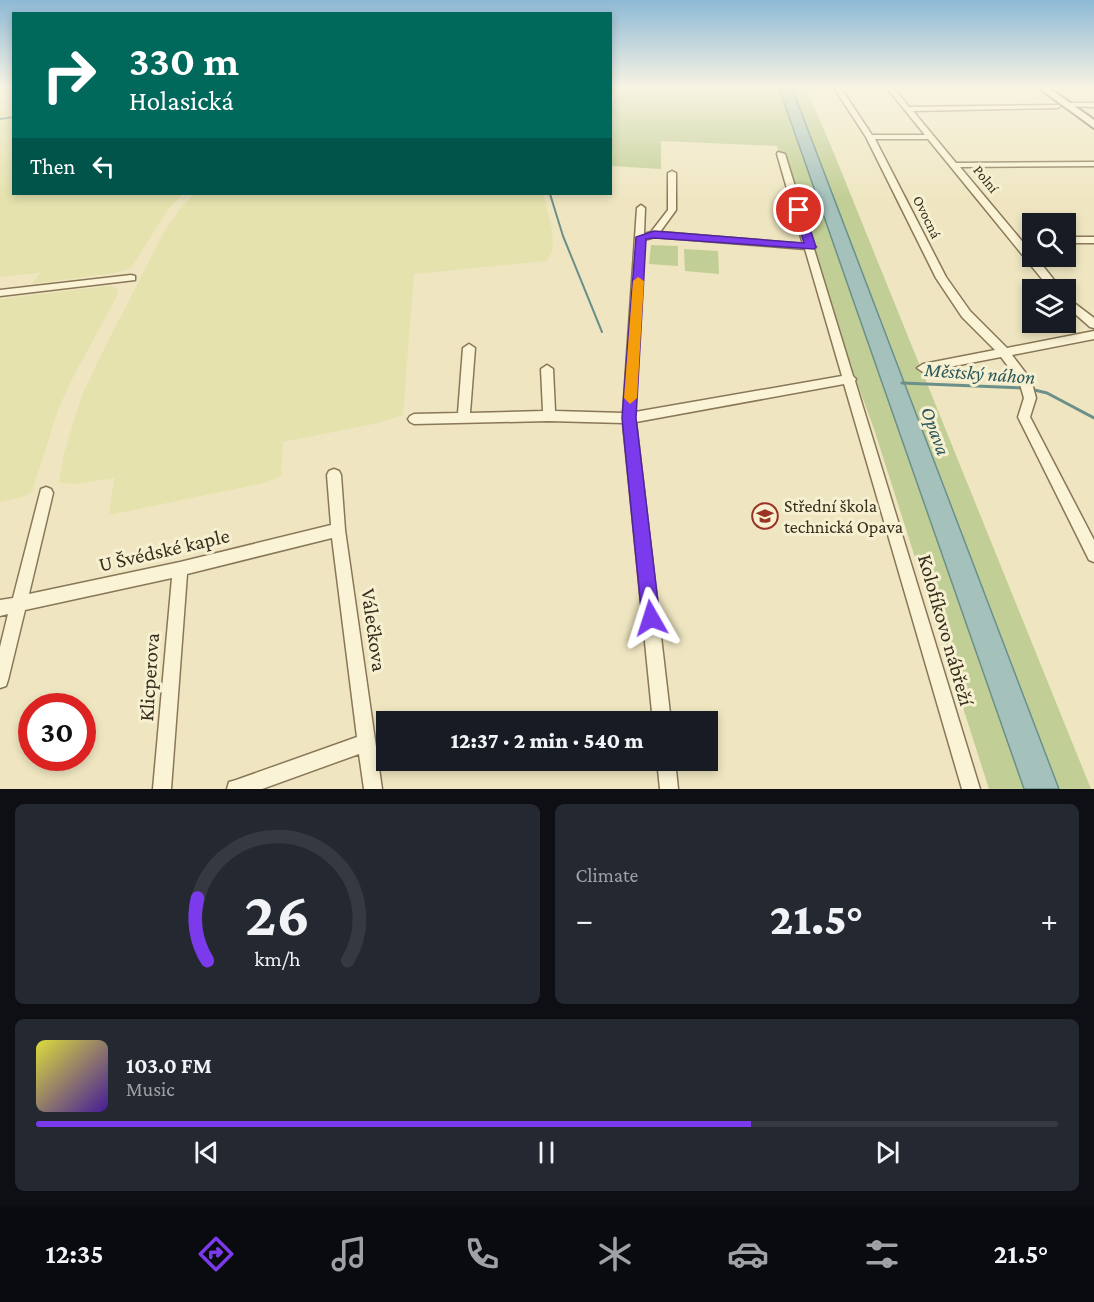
<!DOCTYPE html>
<meta charset="utf-8">
<style>
:root{--surface:#171b24;--page:#242831;--text:#f1f3f6;--muted:#9ea1a6;--line:#363941;--accent:#7c3aed}
body{margin:0;font-family:"Crimson Pro",serif;background:var(--page);color:var(--text);height:100vh;display:flex;flex-direction:column;font-size:22px;white-space:nowrap}
*{box-sizing:border-box;margin:0}
p{font-size:20px;color:var(--muted)}
.icon{flex:none;width:33px;height:33px;fill:none;stroke:currentColor;stroke-width:2;stroke-linecap:round;stroke-linejoin:round}
.map{position:relative;height:789px;overflow:hidden}
.drawer{display:flex;flex-direction:column;gap:15px;padding:15px;background:#0d0f14;flex:1}
.drawer>*{flex:none}
.hud{position:absolute;left:12px;top:12px;width:600px;height:183px;border-radius:0px;box-shadow:0 3px 9px #0003;background:#00695c;color:#fff;overflow:hidden}
.controls{position:absolute;left:1022px;top:213px;display:grid;gap:12px}
.controls a{display:grid;place-items:center;width:54px;height:54px;border-radius:0px;background:var(--surface);box-shadow:0 3px 9px #0003;font-size:30px}
.speed{position:absolute;left:18px;top:693px;display:flex;gap:12px;font-size:30px;font-weight:700;text-align:center}
.speed>*{display:grid;place-content:center;width:78px;height:78px;border-radius:50%;background:var(--surface);box-shadow:0 3px 9px #0003;line-height:1}
.speed .limit{border:9px solid #d22;background:#fff;color:#111}
.pin{position:absolute;display:grid;place-items:center;width:51px;height:51px;color:#fff;margin:-26px;border:3px solid #fff;border-radius:50%;box-shadow:0 2px 6px #0007}
.me{position:absolute;width:66px;margin:-33px;rotate:354deg;stroke-linejoin:round;filter:drop-shadow(0 0 4px #0008)}
.turn{display:flex;align-items:center;gap:21px;height:126px;padding:0 18px;font-size:27px}
.turn .icon{width:78px;height:78px;stroke-width:2.5}
.turn b{display:block;font-size:42px;line-height:51px}
.then{display:flex;align-items:center;height:57px;padding:0 18px;background:#0003;gap:12px;font-size:22px}
.big{font-size:45px;font-weight:800;line-height:1.1}
.drawer .card{flex:1;display:flex;flex-direction:column;justify-content:center;gap:9px;min-width:0;padding:0 21px;border-radius:9px;background:var(--page)}
.drawer .dial{align-items:center;gap:0}
.dial svg{height:156px;overflow:visible;fill:none;stroke:var(--line);stroke-width:7;stroke-linecap:round;text-anchor:middle}
.dial text{fill:var(--text);stroke:none}
.song{display:flex;align-items:center;gap:18px}
.cover{width:72px;height:72px;border-radius:9px;background:linear-gradient(135deg,hsl(60 70% 55%),hsl(260 70% 35%))}
.played{height:6px;border-radius:3px;background:linear-gradient(90deg,var(--accent) 70%,var(--line) 70%)}
.keys{display:flex;justify-content:space-around;direction:ltr}
.heat{display:flex;justify-content:space-between;align-items:center;font-size:33px;direction:ltr}
.drawer .tiles{flex:1;display:grid;gap:15px;grid-template-columns:1fr 1fr}
.card:last-child{grid-column:span 2}
.trip{position:absolute;left:376px;top:711px;width:342px;height:60px;border-radius:0px;background:var(--surface);box-shadow:0 3px 9px #0003;font-weight:800;line-height:60px;text-align:center}
.tab-bar{display:flex;height:96px;justify-content:space-around;align-items:center;background:#090b0e;color:var(--muted)}
.tab-bar .icon{width:42px;height:42px}
.tab-bar .on{color:var(--accent)}
.tab-bar b{font-size:27px;color:var(--text)}
.map>svg:first-child{display:block}
</style>
<div class="map">
<svg width="1094" height="789" viewBox="0 0 1094 789">
<rect width="100%" height="100%" fill="#efe6c1"/>
<path fill="#e5e2ae" d="M0 88H13V117L0 118Z
M13 118 14 194H183L169 208 131 268 114 273 32 284 40 273 0 277V119Z
M194 194H543L552 229 553 249 547 261 414 274 403 415 374 424 283 442 281 476 264 483 109 515 114 478 77 484 59 483 64 453 82 395 102 353 163 234 179 210Z
M108 286 118 288 117 296 71 381 58 410 32 492 26 496 0 502V299Z"/>
<path fill="#c1ce95" d="M627 88H751L759 100 755 88H779L1024 789H989L874 429 808 249 777 146 661 141V169L611 166 610 104Z
M792 88H806L831 146 1091 789H1059Z
M651 245 678 246V266L649 264Z
M684 249 718 251 719 274 685 271Z"/>
<path fill="#a4c1bc" stroke="#6b908a" stroke-width="1.5" d="M779 88H792L1059 789H1024Z"/>
<g fill="none" stroke-linecap="round" stroke-linejoin="round">
<path stroke="#6b908a" stroke-width="2" d="M610 93 616 88
M0 119 14 117
M550 194 563 236 602 332"/>
<path stroke="#6b908a" stroke-width="3" d="M902 383 1024 388
M1030 389 1047 393 1094 418"/>
<g stroke="#897758" stroke-width="3">
<path id="street" d="M834 88H841L872 135H925L887 88H894L909 107 1059 105 1061 106 1057 108 913 111 956 163 1094 162V166L960 167 1032 253V256H1035L1062 290H1051L928 139H875L946 277 970 311 1007 348 1094 331V339L1012 355 1031 380 1036 398 1030 417 1094 540V562L1089 560 1018 417 1024 398 1019 381 1001 357 923 372 917 368 923 364 995 350 962 317 936 278 866 137Z
M1066 103H1094V107L1064 106 1063 105Z
M778 152 785 154 813 245 816 247 814 249 853 376 856 379 855 381 980 789H962L844 384 636 422 671 722H653L623 423 549 421 414 424 410 422 408 419 410 416 414 414 458 413 463 348 469 344 475 348 470 413 543 411 541 369 547 365 553 369 555 411 623 413 637 208 641 205 645 208 644 234 651 232 668 210V173L672 171 676 173V210L660 232 803 244 777 154ZM655 237 805 249 842 376 635 412 644 240Z
M1065 237H1094V243H1065Z
M131 275 135 276V280L0 296V290Z
M1065 296 1094 318V328L1090 327 1065 305Z
M334 469 339 471 341 475 345 530 382 789H364L359 754 262 789H227L229 782 236 780 357 737 332 538 187 574 171 789H153L172 578 25 610 8 680 6 686 0 688V647L8 614 0 616V600L13 598 41 489 46 487 51 489 53 493 29 594 180 562 331 525 327 475 329 471Z
M657 760H675L678 789H660Z"/>
</g>
<g stroke="#6b583b" stroke-width="4">
<path id="secondary" d="M1039 88H1049L1094 120V128Z"/>
</g>
<use href="#street" fill="#faf3d5" fill-rule="evenodd"/>
<use href="#secondary" fill="#faf3d5" fill-rule="evenodd"/>
</g>
<linearGradient id="sky" x2="0" y2="1"><stop stop-color="#8db9d6"/><stop offset="0.44" stop-color="#f8f4e3"/><stop offset="1" stop-color="#f8f4e3" stop-opacity="0"/></linearGradient>
<rect width="1094" height="199" fill="url(#sky)"/>
<path fill="#7c3aed" stroke="#51269a" stroke-width="1.5" d="M799 207 804 210 816 247 814 249 654 238 646 239 636 418 660 618 657 624 651 627 644 624 642 618 622 418 636 237 654 231 804 243 794 210Z"/>
<path fill="#f59e0b" d="M638 277 644 281 637 398 630 404 624 398 633 281Z"/>
<defs>
<g id="school-ring" transform="scale(1.35)"><circle r="9.5" fill="#f6f0d1" stroke="#9a3226" stroke-width="1.5"/><path d="M0-5L7-2L0 1L-7-2ZM-4 1L0 2.5L4 1V4Q0 6-4 4Z" fill="#9a3226"/></g>
</defs>
<g fill-rule="evenodd">
<use href="#school-ring" x="765" y="516"/>
</g>
<g text-anchor="middle" stroke-width="6" stroke-linejoin="round" paint-order="stroke">
<g font-size="15" fill="#382d1d" stroke="#f6f0d1">
<text transform="translate(986 179) rotate(51)" y="5">Polní</text>
<text transform="translate(927 217) rotate(64)" y="5">Ovocná</text>
</g>
<g font-size="18" fill="#382d1d" stroke="#f6f0d1" text-anchor="start">
<text x="784" y="512">Střední škola<tspan x="784" dy="21">technická Opava</tspan></text>
</g>
<g font-size="20" font-style="italic" fill="#2c5759" stroke="#f6f0d1">
<text transform="translate(980 373) rotate(4)" y="7">Městský náhon</text>
<text transform="translate(936 431) rotate(70)" y="7">Opava</text>
</g>
<g font-size="21" fill="#382d1d" stroke="#f6f0d1">
<text transform="translate(164 550) rotate(-13)" y="7">U Švédské kaple</text>
<text transform="translate(374 630) rotate(82)" y="7">Válečkova</text>
<text transform="translate(946 630) rotate(74)" y="7">Kolofíkovo nábřeží</text>
<text transform="translate(149 677) rotate(-86)" y="7">Klicperova</text>
</g>
</g>
</svg>
<div class="controls">
<a><svg class="icon" aria-label="search" viewBox="0 0 24 24"><circle cx="10" cy="10" r="6"/><path d="M15 15l6 6"/></svg></a>
<a><svg class="icon" aria-label="layers" viewBox="0 0 24 24"><path d="M12 4l9 5-9 5-9-5zM3 14l9 5 9-5"/></svg></a>
</div>
<div class="speed"><div class="limit">30</div></div>
<div class="pin" style="left:799px;top:210px;background:#d93025"><svg class="icon" aria-label="arrive" viewBox="0 0 24 24"><path d="M6 21V4h12l-3 4 3 4H6"/></svg></div>
<svg class="me" style="left:651px;top:618px" viewBox="-20 -20 40 40"><path d="M0-17L14 15 0 8-14 15z" fill="#7c3aed" stroke="#fff" stroke-width="4"/></svg>
<div class="trip">12:37 · 2 min · 540 m</div>
<div class="hud">
<div class="turn"><svg class="icon" aria-label="right" viewBox="0 0 24 24"><path d="M7 20v-9h11M14 6l5 5-5 5"/></svg><div><b>330 m</b>Holasická</div></div>
<div class="then">Then<svg class="icon" aria-label="left" viewBox="0 0 24 24"><path d="M17 20v-9H6M10 6l-5 5 5 5"/></svg></div>
</div>
</div>
<section class="drawer">
<div class="tiles">
<div class="card dial"><svg viewBox="0 0 100 80">
<path d="M14 69A42 42 0 1 1 86 69"/>
<path d="M14 69A42 42 0 0 1 9 37" stroke="#7c3aed"/>
<text x="50" y="56" font-size="32" font-weight="700">26</text>
<text x="50" y="72" font-size="11">km/h</text>
</svg></div>
<div class="card"><p>Climate</p>
<div class="heat"><a>−</a><b class="big">21.5°</b><a>+</a></div>
</div>
<div class="card">
<div class="song"><i class="cover"></i><div><b>103.0 FM</b><p>Music</p></div></div>
<div class="played"></div>
<div class="keys"><svg class="icon" aria-label="previous" viewBox="0 0 24 24"><path d="M18 5L8 12l10 7zM5 5v14"/></svg><svg class="icon" aria-label="pause" viewBox="0 0 24 24"><path d="M8 5v14M16 5v14"/></svg><svg class="icon" aria-label="next" viewBox="0 0 24 24"><path d="M6 5l10 7-10 7zM19 5v14"/></svg></div>
</div>
</div>
</section>
<nav class="tab-bar">
<b>12:35</b>
<svg class="icon on" aria-label="directions" viewBox="0 0 24 24"><path d="M12 3l9 9-9 9-9-9zM9 14v-3h6M13 9l2 2-2 2"/></svg>
<svg class="icon" aria-label="music" viewBox="0 0 24 24"><path d="M9 18V5l10-2v13"/><circle cx="6" cy="18" r="3"/><circle cx="16" cy="16" r="3"/></svg>
<svg class="icon" aria-label="phone" viewBox="0 0 24 24"><path d="M5 4h4l2 5-3 2q2 4 5 5l2-3 5 2v4C11 20 4 13 5 4z"/></svg>
<svg class="icon" aria-label="climate" viewBox="0 0 24 24"><path d="M12 3v18M4 7l16 10M4 17L20 7"/></svg>
<svg class="icon" aria-label="car" viewBox="0 0 24 24"><path d="M5 17H2v-5l4-1 3-4h7l3 4 3 1v5h-3M9 17h6M6 11h13"/><circle cx="7" cy="17" r="2"/><circle cx="17" cy="17" r="2"/></svg>
<svg class="icon" aria-label="filters" viewBox="0 0 24 24"><path d="M4 7h16M4 17h16"/><circle cx="9" cy="7" r="2"/><circle cx="15" cy="17" r="2"/></svg>
<b>21.5°</b>
</nav>
